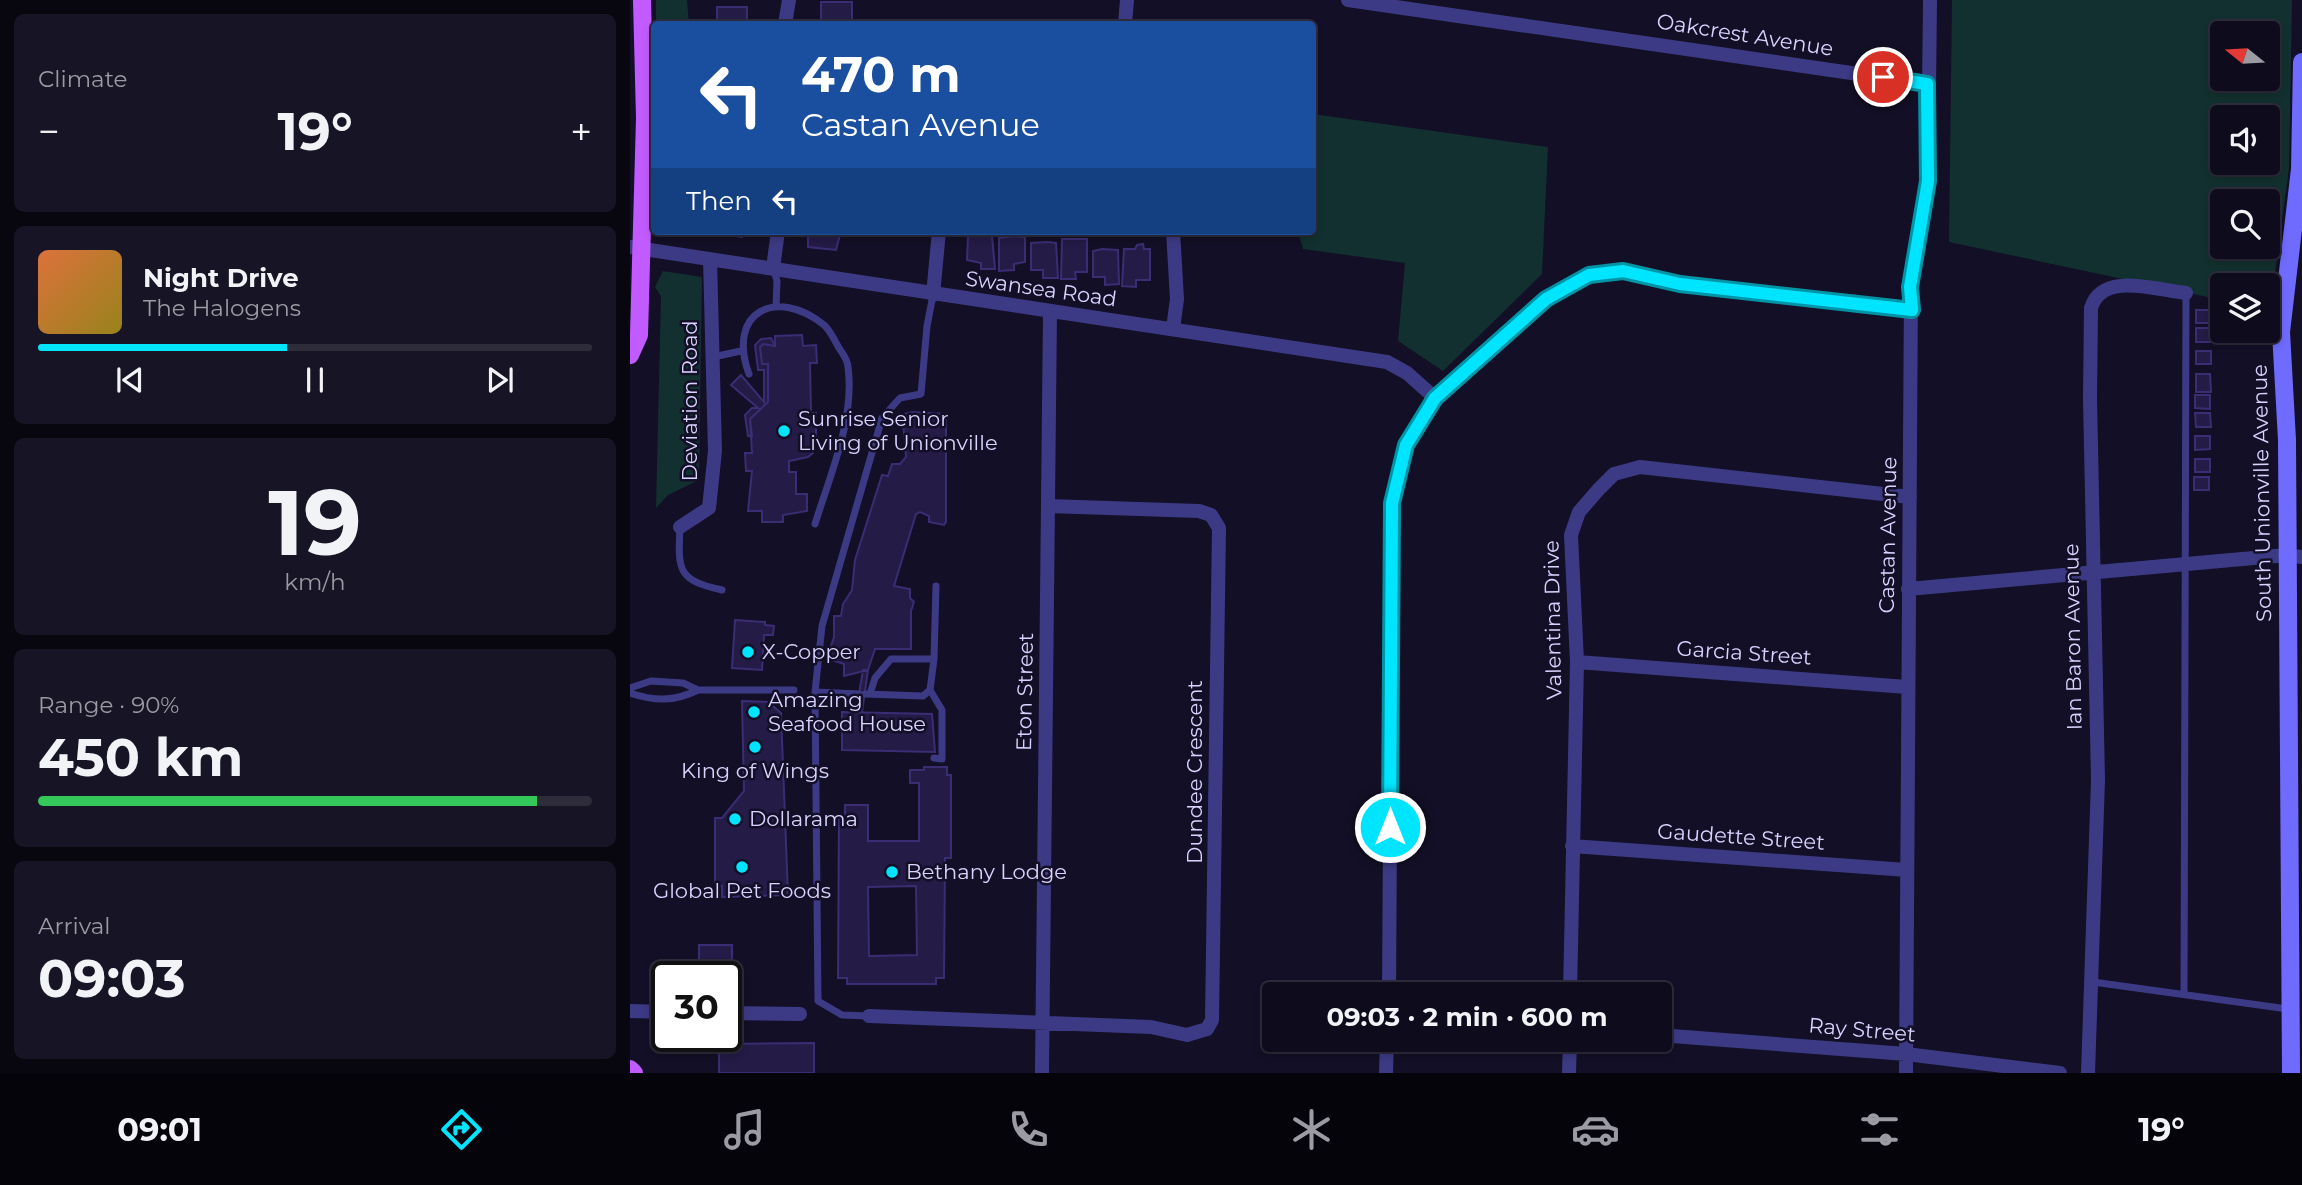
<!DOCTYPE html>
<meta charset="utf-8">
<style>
:root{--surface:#0e0b1c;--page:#171425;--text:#f1f3f6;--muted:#9b9ba3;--line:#2e2b3b;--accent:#00e5ff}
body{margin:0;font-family:Montserrat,sans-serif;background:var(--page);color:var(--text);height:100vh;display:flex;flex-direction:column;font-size:26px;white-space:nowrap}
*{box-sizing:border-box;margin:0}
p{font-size:23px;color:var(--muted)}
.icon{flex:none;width:38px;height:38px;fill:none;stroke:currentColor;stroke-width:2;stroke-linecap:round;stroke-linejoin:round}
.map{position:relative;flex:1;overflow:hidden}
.panel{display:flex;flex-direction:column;gap:14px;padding:14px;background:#08060f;width:630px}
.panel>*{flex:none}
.guide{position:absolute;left:21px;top:21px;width:665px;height:214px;border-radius:7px;box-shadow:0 4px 10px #0003,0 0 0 2px var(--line);background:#1a4fa0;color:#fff;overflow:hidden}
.needle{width:46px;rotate:288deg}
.fabs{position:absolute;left:1580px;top:21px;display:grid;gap:14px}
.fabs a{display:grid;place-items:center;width:70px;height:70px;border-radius:7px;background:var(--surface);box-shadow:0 4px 10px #0003,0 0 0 2px var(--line);font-size:35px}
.speed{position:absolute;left:21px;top:961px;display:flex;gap:14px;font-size:35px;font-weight:700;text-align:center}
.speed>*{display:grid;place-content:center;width:91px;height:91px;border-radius:50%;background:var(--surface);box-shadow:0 4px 10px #0003,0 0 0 2px var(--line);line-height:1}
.speed .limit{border:4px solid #111;border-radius:10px;background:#fff;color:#111}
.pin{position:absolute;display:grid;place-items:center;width:60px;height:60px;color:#fff;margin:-30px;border:4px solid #fff;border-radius:50%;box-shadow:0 2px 7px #0007}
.me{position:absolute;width:77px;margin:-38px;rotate:0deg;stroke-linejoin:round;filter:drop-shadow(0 0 5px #0008)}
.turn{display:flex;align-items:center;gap:24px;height:147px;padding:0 35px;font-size:32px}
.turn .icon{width:91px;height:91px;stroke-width:2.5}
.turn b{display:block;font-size:49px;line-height:60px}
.then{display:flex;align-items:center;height:66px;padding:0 35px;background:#0003;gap:14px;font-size:26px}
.big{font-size:52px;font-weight:700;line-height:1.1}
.panel .card{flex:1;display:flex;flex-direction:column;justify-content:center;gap:10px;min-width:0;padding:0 24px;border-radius:10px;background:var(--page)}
.panel .dial{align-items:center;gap:0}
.dial b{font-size:91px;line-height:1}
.song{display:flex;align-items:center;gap:21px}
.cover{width:84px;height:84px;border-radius:10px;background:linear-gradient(135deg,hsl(20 70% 55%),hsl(50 70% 35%))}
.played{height:7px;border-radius:4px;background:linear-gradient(90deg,var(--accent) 45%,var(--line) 45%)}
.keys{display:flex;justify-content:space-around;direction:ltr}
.heat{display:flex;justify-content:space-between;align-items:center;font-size:38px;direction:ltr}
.charge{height:10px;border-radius:5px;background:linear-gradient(90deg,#34c759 90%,var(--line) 0)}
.trip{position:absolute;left:632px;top:982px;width:410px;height:70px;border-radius:7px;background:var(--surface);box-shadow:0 4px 10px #0003,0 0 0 2px var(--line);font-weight:700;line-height:70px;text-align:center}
.menu{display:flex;height:112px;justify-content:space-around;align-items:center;background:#06040b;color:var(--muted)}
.menu .icon{width:49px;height:49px}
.menu .selected{color:var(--accent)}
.menu b{font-size:32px;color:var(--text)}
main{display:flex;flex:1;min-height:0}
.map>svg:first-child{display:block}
</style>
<main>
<section class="panel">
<div class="card"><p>Climate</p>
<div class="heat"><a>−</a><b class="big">19°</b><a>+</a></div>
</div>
<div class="card">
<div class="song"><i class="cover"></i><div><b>Night Drive</b><p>The Halogens</p></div></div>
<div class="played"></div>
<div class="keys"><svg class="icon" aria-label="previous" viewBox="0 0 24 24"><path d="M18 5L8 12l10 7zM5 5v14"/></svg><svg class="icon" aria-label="pause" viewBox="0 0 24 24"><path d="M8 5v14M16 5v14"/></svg><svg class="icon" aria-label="next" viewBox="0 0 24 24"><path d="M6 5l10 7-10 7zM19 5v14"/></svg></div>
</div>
<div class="card dial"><b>19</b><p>km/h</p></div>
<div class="card"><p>Range · 90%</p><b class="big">450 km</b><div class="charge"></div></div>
<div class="card"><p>Arrival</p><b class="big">09:03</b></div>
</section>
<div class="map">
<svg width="1672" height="1073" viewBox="0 0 1672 1073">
<rect width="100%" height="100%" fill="#130f26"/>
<path fill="#12302f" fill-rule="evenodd" d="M26 0H57L59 24H26Z
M1322 0H1662L1659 168 1640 311 1638 285H1592V300L1319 242ZM1592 33H1638V79H1592ZM1592 117H1638V163H1592ZM1592 201H1638V247H1592Z
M683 114 918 147 912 274 813 371 768 341 775 263 673 249 668 231H682Z
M33 271 72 277 69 480 38 495 26 508 31 296 25 287Z"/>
<path fill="#241b47" stroke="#3b2d73" stroke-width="2" fill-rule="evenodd" d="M191 2H222V24H191Z
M87 7H117V24H87Z
M80 231H113L112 237Z
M178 231H211L206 250 178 247Z
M347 235 362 236 365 269H351V263L337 260 338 236Z
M384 236 395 237V262L384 264V270L369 271V238Z
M432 239H457V272H445L446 279H431Z
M417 242 426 243 428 278H413V270H401V243Z
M513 244 514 249H520V280H506V287L492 286 494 249H505L507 245Z
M472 249 488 250 489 284 475 285V277H463V251Z
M1566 310H1581V323H1566Z
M1566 328H1581V342H1566Z
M172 335 173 346 186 345 187 363H180L181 413H186V442H183V453L178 457 159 461V472H166V494H177V511L153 515V522H132V511H118L122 471H116L115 453H122L120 419 138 402V364H132L130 347 133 344 145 346V336Z
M141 338 145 346 133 344 130 347 132 364H138V402L120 419 122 436H118L115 415 122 408H128L101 385 111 375 134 402V370H128L125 345 131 339Z
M1566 351H1581V364H1566Z
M1566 374H1580L1581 392H1566Z
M1565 395H1580V409L1565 408Z
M282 412 316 414V522L314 525 299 522V516L290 512 286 514 264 586 280 589V598L284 602 281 611V649H245L238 670 214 676V664L201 660 199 652 204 637V616H211L213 604 222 590 225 560 252 475 258 476 262 464H270L276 457 273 423 274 414Z
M1565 413H1580L1581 427H1566Z
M1565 436H1580V449L1565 450Z
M1565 459H1580V472H1565Z
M1564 477H1579V490H1564Z
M105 620 135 622V625L144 626 143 635H134L132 670 102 668Z
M233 670H238L232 712H226Z
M112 701 138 702 151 713 158 895 92 897V886H85V818H92L114 791Z
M212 712 302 714 305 752 212 750Z
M294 767H317V775H321V858H315L314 978H306V984H217V978H208L209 815H215V805H238V841H289V783H280V770H294ZM286 886 287 955 239 956 238 887Z
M69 945H102V982H96V976H78V972H69Z
M184 1043V1073H89V1044Z"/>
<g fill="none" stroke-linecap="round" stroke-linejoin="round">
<path stroke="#3d3a85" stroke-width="7" d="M144 270 147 281 146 307
M83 357 111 351
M119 374C96 311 147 287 194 325 200 330 205 341 209 348 213 354 218 360 218 367 225 419 200 475 185 524
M50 527C48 570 47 580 92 590
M304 659 306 586
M0 688 21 681 53 683 68 690H164
M300 690 312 710V759L304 758
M185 692 229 694
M0 693C24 701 44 702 68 690
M235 694 293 696 300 690 304 659H261L245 678 240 694
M1463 982 1658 1009
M1554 993 1556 293
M239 1016 212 1015 188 1001 185 692 192 626 252 418 270 398 291 394 297 326 303 295"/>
<path stroke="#3d3a85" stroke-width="14" d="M718 0 1297 84
M155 24 159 0
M495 24 497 0
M543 231 547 299 543 329
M0 247 757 362 777 373 805 398
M143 268 148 231
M303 295 309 231
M50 527 79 508 85 451 80 259
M1278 589 1657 555 1672 557
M947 662 1277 687
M942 846 1277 870
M759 994 762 503 776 445 805 398 916 299 959 275 993 271 1050 284 1282 310
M940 994 947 662 941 535 949 512 968 490 984 474 1010 467 1280 497
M0 1011 37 1012
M96 1013 170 1014
M239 1016 521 1027 557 1035 577 1029 582 1020 589 528 581 515 569 511 418 506
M1029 1035 1276 1054 1430 1073
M412 1073 420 312
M756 1073 757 1040
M939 1073 940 1040
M1276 1073 1281 287 1298 181 1300 0
M1458 1073 1468 780 1460 399 1461 308C1472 271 1526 290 1556 293"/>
<path stroke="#6f6bff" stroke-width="18" d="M1661 1073 1657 440 1651 332 1670 169 1672 62"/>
<path stroke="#c25bff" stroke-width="18" d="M0 355 9 335 15 118 12 0
M0 1069 4 1073"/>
</g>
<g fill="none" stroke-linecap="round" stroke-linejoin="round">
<g stroke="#0095a6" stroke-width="18">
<path id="route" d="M760 827 762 503 776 445 805 398 916 299 959 275 993 271 1050 284 1282 310 1280 287 1298 181 1297 84 1253 77"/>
</g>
<use href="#route" stroke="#00e5ff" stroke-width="12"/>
</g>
<g fill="#00e5ff" stroke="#130f26" stroke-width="2.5">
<circle cx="154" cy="431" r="7"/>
<circle cx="118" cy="652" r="7"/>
<circle cx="124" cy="712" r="7"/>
<circle cx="125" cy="747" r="7"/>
<circle cx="105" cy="819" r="7"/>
<circle cx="112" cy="867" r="7"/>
<circle cx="262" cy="872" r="7"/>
</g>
<g text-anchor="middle" stroke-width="5" stroke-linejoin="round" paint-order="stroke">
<g font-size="21" fill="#d9d4ff" stroke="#130f26">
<text transform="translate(1115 35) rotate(9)" y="7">Oakcrest Avenue</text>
<text transform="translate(411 289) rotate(8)" y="7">Swansea Road</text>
<text transform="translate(60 401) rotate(-90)" y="7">Deviation Road</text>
<text transform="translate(1632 493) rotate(-91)" y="7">South Unionville Avenue</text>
<text transform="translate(1258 535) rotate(-89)" y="7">Castan Avenue</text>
<text transform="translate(923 620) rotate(-91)" y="7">Valentina Drive</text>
<text transform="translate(1443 637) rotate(-91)" y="7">Ian Baron Avenue</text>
<text transform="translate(1114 653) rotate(4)" y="7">Garcia Street</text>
<text transform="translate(395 692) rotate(-89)" y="7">Eton Street</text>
<text transform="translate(565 772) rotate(-90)" y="7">Dundee Crescent</text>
<text transform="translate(1111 837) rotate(4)" y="7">Gaudette Street</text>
<text transform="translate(1232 1030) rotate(5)" y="7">Ray Street</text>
</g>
<g font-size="21" fill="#d9d4ff" stroke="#130f26" text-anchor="start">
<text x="168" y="426">Sunrise Senior<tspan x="168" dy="24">Living of Unionville</tspan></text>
<text x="132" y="659">X-Copper</text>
<text x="138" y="707">Amazing<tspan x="138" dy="24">Seafood House</tspan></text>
<text x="125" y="778" text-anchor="middle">King of Wings</text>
<text x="119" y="826">Dollarama</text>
<text x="276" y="879">Bethany Lodge</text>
<text x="112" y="898" text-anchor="middle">Global Pet Foods</text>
</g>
</g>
</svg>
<div class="fabs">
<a><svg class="needle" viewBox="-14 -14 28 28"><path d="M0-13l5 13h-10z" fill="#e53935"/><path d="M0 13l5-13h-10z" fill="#9b9ba3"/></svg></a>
<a><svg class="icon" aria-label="sound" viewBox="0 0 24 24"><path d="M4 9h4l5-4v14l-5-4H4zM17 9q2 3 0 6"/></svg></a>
<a><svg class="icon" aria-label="search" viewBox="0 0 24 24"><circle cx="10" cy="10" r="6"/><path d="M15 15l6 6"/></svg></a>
<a><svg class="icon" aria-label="layers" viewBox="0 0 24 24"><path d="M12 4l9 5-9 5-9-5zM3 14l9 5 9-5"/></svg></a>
</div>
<div class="speed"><div class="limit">30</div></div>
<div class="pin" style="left:1253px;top:77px;background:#d93025"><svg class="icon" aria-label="arrive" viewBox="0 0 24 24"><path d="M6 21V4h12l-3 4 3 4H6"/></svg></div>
<svg class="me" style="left:760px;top:827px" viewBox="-20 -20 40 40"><circle r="17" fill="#00e5ff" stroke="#fff" stroke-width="3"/><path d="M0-11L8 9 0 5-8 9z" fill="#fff"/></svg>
<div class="trip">09:03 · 2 min · 600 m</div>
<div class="guide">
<div class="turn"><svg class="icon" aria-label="left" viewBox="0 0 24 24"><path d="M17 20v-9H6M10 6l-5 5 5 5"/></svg><div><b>470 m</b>Castan Avenue</div></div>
<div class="then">Then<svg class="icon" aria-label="left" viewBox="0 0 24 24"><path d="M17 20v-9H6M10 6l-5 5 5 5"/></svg></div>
</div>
</div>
</main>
<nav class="menu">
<b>09:01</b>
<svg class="icon selected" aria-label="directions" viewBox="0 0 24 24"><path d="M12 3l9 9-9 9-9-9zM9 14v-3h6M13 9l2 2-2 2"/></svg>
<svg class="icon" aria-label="music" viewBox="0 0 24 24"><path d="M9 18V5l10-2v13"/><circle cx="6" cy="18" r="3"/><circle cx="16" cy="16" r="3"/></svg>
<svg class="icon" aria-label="phone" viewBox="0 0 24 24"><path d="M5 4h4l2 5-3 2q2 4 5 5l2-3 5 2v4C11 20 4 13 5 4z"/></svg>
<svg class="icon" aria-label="climate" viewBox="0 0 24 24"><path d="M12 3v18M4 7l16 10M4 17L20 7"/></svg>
<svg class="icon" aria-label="car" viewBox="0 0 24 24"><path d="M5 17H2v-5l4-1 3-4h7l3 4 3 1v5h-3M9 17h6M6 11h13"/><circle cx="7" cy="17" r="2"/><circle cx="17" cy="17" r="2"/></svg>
<svg class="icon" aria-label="filters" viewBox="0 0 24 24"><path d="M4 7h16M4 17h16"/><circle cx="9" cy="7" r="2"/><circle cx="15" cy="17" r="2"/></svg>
<b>19°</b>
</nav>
